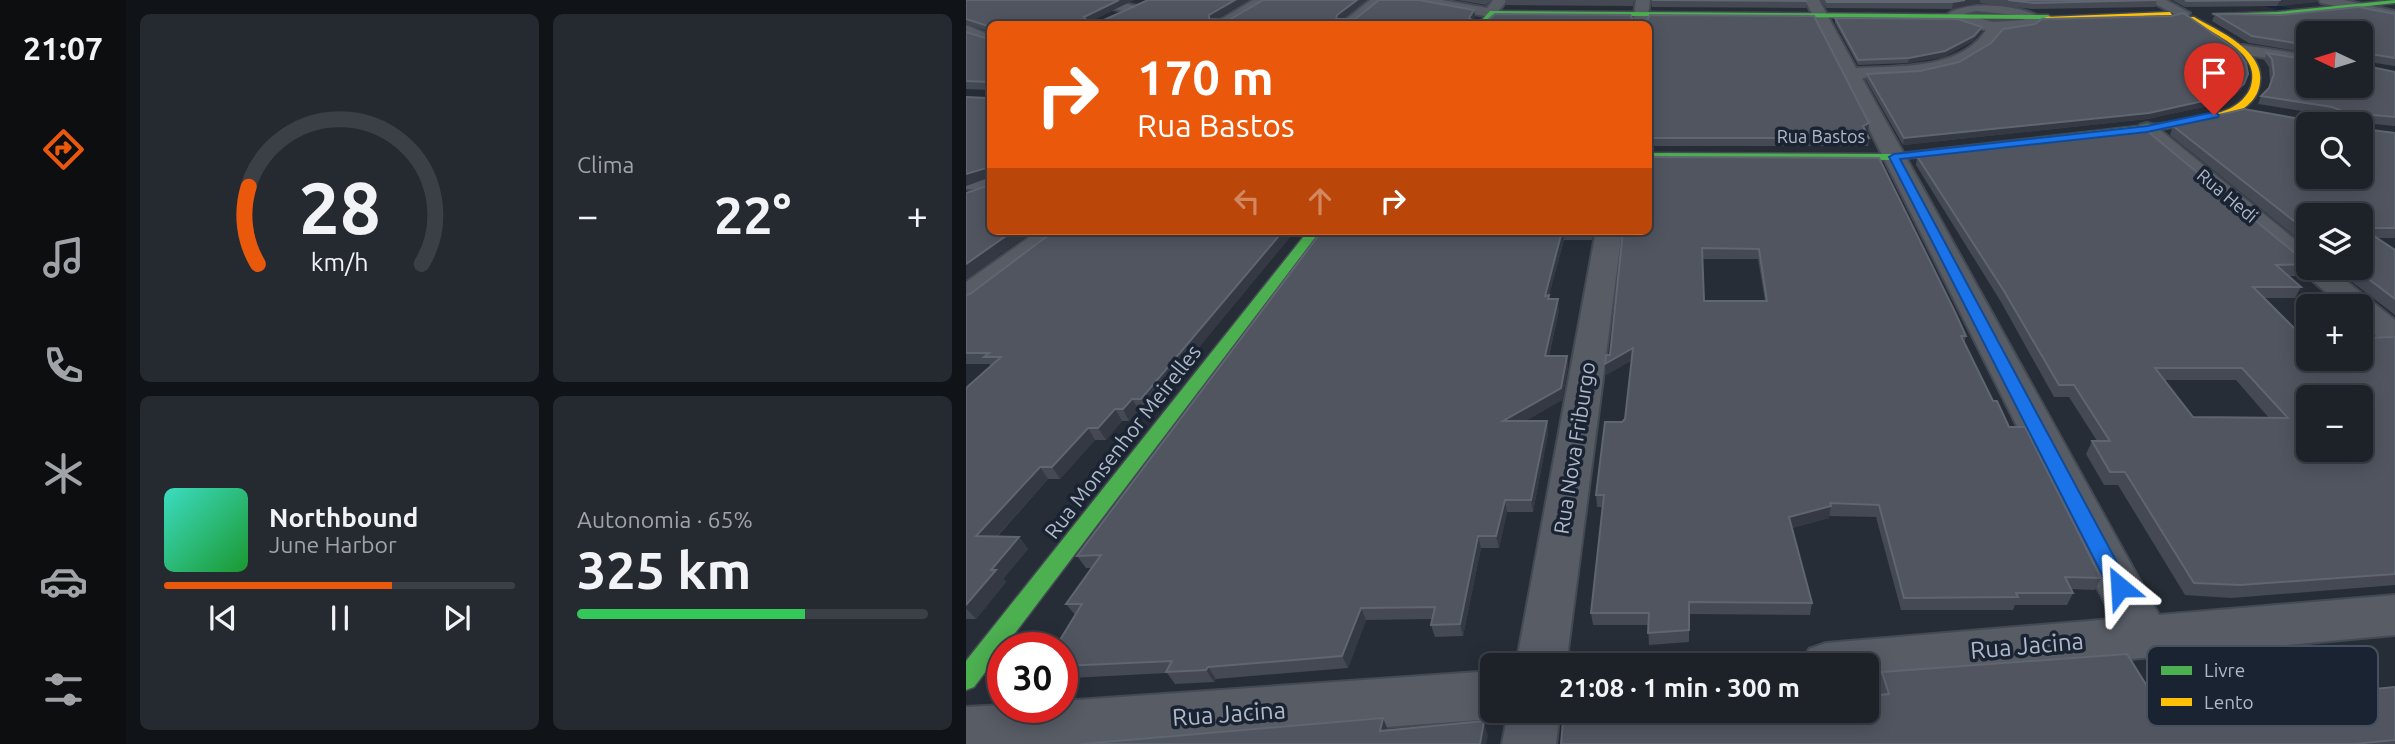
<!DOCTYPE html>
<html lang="pt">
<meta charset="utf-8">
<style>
:root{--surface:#1d2229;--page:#252a31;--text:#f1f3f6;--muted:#a0a4a8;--line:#3b3f46;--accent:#ea580c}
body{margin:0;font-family:Ubuntu,sans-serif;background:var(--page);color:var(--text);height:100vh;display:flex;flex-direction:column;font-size:26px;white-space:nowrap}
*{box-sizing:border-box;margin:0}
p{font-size:23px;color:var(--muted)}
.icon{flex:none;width:38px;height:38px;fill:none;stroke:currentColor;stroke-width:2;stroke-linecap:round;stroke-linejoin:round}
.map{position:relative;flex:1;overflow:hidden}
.drawer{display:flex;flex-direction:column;gap:14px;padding:14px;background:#101317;width:840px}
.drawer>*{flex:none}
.top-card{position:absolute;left:21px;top:21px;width:665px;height:214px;border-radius:10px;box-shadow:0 4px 18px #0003,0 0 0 2px var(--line);background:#ea580c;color:#fff;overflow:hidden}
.needle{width:46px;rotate:274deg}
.tools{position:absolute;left:1330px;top:21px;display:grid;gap:14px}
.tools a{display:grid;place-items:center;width:77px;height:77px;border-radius:10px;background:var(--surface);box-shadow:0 4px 18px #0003,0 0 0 2px var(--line);font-size:35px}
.speed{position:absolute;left:21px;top:632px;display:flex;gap:14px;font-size:35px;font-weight:700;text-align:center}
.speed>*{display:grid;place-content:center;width:91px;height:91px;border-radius:50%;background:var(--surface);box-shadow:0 4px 18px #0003,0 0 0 2px var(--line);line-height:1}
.speed .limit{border:10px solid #d22;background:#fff;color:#111}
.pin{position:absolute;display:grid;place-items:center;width:60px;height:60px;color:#fff;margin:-72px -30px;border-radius:50% 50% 50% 0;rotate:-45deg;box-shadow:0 0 7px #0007}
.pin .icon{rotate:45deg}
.me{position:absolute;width:77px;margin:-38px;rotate:333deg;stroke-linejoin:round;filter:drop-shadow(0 0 5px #0008)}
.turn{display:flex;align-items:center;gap:24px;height:147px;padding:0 35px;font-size:32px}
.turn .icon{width:91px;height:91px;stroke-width:2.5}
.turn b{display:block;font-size:49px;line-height:60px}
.lanes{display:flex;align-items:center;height:66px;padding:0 35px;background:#0003;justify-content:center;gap:35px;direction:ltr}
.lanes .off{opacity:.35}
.big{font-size:52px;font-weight:600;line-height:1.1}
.drawer .widget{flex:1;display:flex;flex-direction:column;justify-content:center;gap:10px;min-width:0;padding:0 24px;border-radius:10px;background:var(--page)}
.drawer .dial{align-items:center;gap:0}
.dial svg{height:182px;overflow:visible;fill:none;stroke:var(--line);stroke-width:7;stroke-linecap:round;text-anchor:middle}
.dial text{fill:var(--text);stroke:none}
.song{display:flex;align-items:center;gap:21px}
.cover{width:84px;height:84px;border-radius:10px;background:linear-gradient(135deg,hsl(170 70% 55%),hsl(130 70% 35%))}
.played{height:7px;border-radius:4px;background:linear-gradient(90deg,var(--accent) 65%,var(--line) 65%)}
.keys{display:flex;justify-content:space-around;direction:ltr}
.heat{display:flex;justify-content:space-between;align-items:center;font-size:38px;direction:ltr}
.charge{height:10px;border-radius:5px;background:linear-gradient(90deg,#34c759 65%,var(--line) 0)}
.drawer .tiles{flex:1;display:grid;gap:14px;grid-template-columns:repeat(2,1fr)}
.trip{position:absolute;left:514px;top:653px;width:399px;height:70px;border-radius:10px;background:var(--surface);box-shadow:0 4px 18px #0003,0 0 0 2px var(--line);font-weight:600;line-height:70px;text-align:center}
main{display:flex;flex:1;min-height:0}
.tabs{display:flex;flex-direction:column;width:126px;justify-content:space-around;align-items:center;background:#0c0e10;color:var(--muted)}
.tabs .icon{width:49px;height:49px}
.tabs .on{color:var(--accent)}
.tabs b{font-size:32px;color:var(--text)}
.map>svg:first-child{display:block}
</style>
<main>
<nav class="tabs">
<b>21:07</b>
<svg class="icon on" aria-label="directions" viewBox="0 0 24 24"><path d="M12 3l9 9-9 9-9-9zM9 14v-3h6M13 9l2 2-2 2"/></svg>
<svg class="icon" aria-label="music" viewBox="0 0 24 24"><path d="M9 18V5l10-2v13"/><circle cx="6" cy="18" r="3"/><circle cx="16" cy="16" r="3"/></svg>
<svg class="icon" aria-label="phone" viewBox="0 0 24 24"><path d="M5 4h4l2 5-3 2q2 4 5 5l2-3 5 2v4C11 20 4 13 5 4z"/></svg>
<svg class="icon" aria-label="climate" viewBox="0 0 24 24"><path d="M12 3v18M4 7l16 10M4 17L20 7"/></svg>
<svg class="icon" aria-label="car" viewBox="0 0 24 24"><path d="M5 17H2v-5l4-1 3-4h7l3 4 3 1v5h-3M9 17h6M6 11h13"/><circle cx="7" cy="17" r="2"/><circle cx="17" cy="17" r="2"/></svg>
<svg class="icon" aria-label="filters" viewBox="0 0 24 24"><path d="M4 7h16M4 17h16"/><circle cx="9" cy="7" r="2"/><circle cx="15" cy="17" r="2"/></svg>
</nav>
<section class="drawer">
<div class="tiles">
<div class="widget dial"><svg viewBox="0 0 100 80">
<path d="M14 69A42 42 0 1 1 86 69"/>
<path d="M14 69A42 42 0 0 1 10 35" stroke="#ea580c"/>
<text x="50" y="56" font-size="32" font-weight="700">28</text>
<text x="50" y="72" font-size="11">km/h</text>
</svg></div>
<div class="widget"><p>Clima</p>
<div class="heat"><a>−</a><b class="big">22°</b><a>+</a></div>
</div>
<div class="widget">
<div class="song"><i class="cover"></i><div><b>Northbound</b><p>June Harbor</p></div></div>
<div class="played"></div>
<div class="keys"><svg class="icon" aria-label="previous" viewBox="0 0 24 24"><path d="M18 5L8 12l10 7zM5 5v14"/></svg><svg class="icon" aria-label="pause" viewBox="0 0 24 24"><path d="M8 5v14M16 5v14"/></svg><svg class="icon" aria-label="next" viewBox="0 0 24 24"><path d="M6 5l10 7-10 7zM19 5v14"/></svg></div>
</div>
<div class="widget"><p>Autonomia · 65%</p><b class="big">325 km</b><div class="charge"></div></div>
</div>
</section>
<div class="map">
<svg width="1429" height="744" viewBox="0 0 1429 744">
<rect width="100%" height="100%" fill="#272d37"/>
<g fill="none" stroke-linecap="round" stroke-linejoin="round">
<path stroke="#15243c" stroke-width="4.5" d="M1285 0 1325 11"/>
<g stroke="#444a53" stroke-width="4">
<path id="street" d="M117 0H143L171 6 173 9 166 13 119 3Z
M287 0H304L264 24H247Z
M404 0H419L389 24H374Z
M448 0H476L521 8 527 0H541L529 16 524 17 455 4Z
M670 0H684L681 24H667Z
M839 0H853L890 68C931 66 995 70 1020 30 1006 28 992 25 982 14 1000 0 1053 5 1074 17L1076 20 1067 27 1034 32C1008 77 942 76 896 78L1193 615 1429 595V635L901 683V665H835L843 649 860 643 1147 619ZM1010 11 1050 15 1059 20 1027 22 998 14Z
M1182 0H1200L1224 13 1222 16H1212Z
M1353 0H1378L1429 11V19L1355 3Z
M0 25 24 35V44L0 35Z
M1276 45 1342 55V65L1270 53 1268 50Z
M1181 123 1188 125 1342 250V268H1364L1429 320V345L1418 343 1395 322V306H1376L1174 133 1171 129 1174 125Z
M0 175H24V189H0Z
M72 231H102L10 302 0 305V282Z
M630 231H656L600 665H550Z
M527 671V710H594L590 744H536L542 713 527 719 194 744H0V707L37 705V707H96V701Z"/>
</g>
<g stroke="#444a53" stroke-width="3">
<path id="fast" d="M1429 0V3L1311 16 1247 14 1311 12Z
M524 11 1082 15 1085 17 1082 19 526 15 518 24H512Z
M1198 123 1201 124V128L928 160 682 159V153L928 154Z
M342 231H354L8 687 0 690V661Z"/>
</g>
<g stroke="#444a53" stroke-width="3">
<path id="slow" d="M1204 12 1206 15 1082 19 1079 17Z
M1224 17H1228C1245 27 1264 35 1279 49 1288 57 1296 69 1294 82 1290 122 1227 123 1198 129L1195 128V124C1217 119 1242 118 1263 109 1273 104 1282 96 1285 86 1296 52 1245 33 1224 19Z"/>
</g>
<use href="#street" fill="#575c65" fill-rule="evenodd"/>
<use href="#fast" fill="#4caf50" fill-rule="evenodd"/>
<use href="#slow" fill="#ffc107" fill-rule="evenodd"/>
</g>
<path fill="#444954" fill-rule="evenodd" d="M0 0H168L127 20H138L182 0H282L250 19 263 20 297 0H401L376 19H389L413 0H453L508 10 509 17 507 20H522L529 14 664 15 667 20H681L684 15 848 16 903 123 902 132H900L903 138 902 146H682V24H24V231H67L0 279V193L21 186 20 179 0 186V97L21 98 22 90 0 89V32L22 39V31L0 24Z
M491 0H525L520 5Z
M539 0H668L667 6 540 5Z
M685 0H840V8L686 7Z
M855 0H1191L1189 7 1066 9 1014 3 986 9 860 8Z
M1206 0H1352L1351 2 1311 6 1219 7Z
M1249 14H1429V66L1396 61V65L1429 72V126L1397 123 1398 129 1429 133V238H1411L1429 250V315L1368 268H1395L1342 215V247L1204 135 1207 126 1346 121 1368 118 1362 115 1292 104 1295 96 1302 89 1304 82 1303 67 1298 60 1301 53 1395 86 1342 33V53L1283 43 1246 21Z
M869 18 1016 27 1015 32 1007 41 978 57 942 63 892 65 869 23Z
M901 74H1282L1275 90 1261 102 1181 119 937 145 900 80Z
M951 156 1342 264 1337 276H1322L1335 287 1329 298H1298L1338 338 1429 337V585L1265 598 1219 595 1152 485H1138L1120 454 1126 441H1131L1103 397H1088L1035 302 950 165ZM1198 380H1270L1303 418 1227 417Z
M682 157 1000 336 998 344 1027 401 1135 578 1129 590 1105 589 1107 593 1101 605H1049L1047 610H935L910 517 863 516V518L826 528 846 603 844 615 723 614V642L683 645 682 625H627L625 613 637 507H631L630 495 656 422 659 419 666 360 640 375 639 364 644 355 656 250ZM736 259H792L799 301H738Z
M88 231H329L181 410H173L163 421H156L140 440H129L94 479H82L31 537H53L62 549 37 579 40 582 10 619H0V388L25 366 23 364H0V295L4 294Z
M356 231H628L626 240H598L583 295 584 299 593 310 583 356H601L602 367 596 400 559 421H581L582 433 567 512H541L533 548H515L497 636 469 637 465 625 466 619 400 620 382 668 250 679 248 682 209 684 201 673 104 678 96 669V648L109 615 100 604 126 568H120L111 556Z
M1250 661 1398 690 1429 687V744H595L901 710 914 695 912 689 916 672 1196 710 1255 704 1237 678Z"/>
<path fill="#343943" d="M153 0H168L120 23 118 17Z
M269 0H282L246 22 243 19V15Z
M391 0H401L372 22 370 19 371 15Z
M999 0H1014V3L986 9 987 2Z
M1314 0H1352L1351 2 1311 6Z
M508 10 509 17 504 24 503 18Z
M1016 27 1015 32 1007 41 978 57 942 63 943 58Z
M1278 84 1275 90 1261 102 1181 119 937 145 938 138Z
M903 123 902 132 896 135 897 126Z
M20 168 24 177 0 186V174Z
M47 231H67L0 279V264Z
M317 231H329L181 410 175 399Z
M597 231 598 240 580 307 579 296Z
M592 299 593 310 580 367 579 356Z
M667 348 668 359 640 375 639 364Z
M601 356 602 367 596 400 539 433 537 421Z
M166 399 173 410 163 421 157 409Z
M149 409 156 421 140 440 132 428Z
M581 421 582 433 567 512 565 500Z
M122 428 129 440 94 479 86 467Z
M74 467 82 479 20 548 10 536Z
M539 500 541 512 533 548 530 536Z
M865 506 863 518 822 529 823 517Z
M512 536 515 548 497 636 494 624Z
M53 537 62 549 37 579 40 582 10 619 0 608V605L25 570Z
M395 608 400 620 382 668 376 656Z
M242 667 250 679 248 682 240 670Z
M417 718 423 732 414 731Z
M518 721 522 736 520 744H514Z"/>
<path fill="#505560" stroke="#5f6571" stroke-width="2" fill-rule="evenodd" d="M0 0H153L118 17 120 20H138L182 0H269L243 15V19L263 20 297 0H391L371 15 370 19H389L413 0H453L508 10 503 18 506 20H522L529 14 664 15 667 20H681L684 15 848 16 903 123 897 126 903 138H682V24H24V231H47L0 264V193L21 186 20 168 0 174V97L21 98 22 82 0 81V32L22 39V26L0 19Z
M686 0H840V1Z
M860 0H999L987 2H861Z
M1042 0H1191L1068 3Z
M1219 0H1315L1221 1Z
M1392 7 1429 14V58L1399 53 1396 56V65L1429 72V117L1397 114 1398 129 1429 133V228H1396L1429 250V299L1388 268H1395V215H1342V232L1207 126 1278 109 1346 121 1349 118 1377 117 1374 110 1366 107 1295 96 1303 88 1308 74 1306 59 1301 53 1342 60V86H1395V33H1342V45L1286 36 1249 14 1314 15ZM1342 124H1395V177H1342Z
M1217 13 1271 50 1280 63 1282 74 1278 84 1264 95 1183 113 938 138 901 74 954 71 993 62 1025 43 1037 29 1069 24 1076 19 1206 16Z
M869 18 992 19 1016 27 1008 36 979 51 943 58 892 60Z
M1180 130 1342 264 1310 265 1335 287H1287L1338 338H1342V359H1395V338L1429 337V574L1274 585 1228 583 1159 472H1144L1126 441H1144L1108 385H1093L1038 291 951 156ZM1189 368H1276L1322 418 1227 417ZM1342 397H1395V450H1342Z
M682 157 913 158 989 312 1000 336H995L1027 401H1031L1043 427H1059L1135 578 1099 577 1107 593H1050L1052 597 938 598 913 505 864 503 865 506 823 517 846 603 723 602V630L682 633 683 613H625L638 495H630L639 422H656L659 419 667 348 639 364 640 355H644L657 231H682ZM736 248 793 249 801 301H738Z
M88 231H317L175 399H166L157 409H149L132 428H122L86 467H74L10 536 53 537 25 570H30L0 605V388L35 357H18L23 353H0V295L4 294Z
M356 231H596L579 296 583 295 582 299H592L579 356H601L595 388 537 421H581L565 500H539L530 536H512L494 624 465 625 469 607 395 608 376 656 242 667 240 670 200 672 206 661 96 666V648H89L116 604H100L135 555 111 556Z
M1360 646 1398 690 1429 687V740L1388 744H595L598 710H901V696L923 694 916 672 1161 654 1196 710 1277 701 1250 661Z
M417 718 414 731 518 721 514 744H115Z"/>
<path fill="#1a73e8" stroke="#114b97" stroke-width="2" d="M1248 112 1253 115 1252 117 1181 132 934 159 1161 581 1165 587 1161 594 1154 596 1146 594 923 157 928 154 1181 126Z"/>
<g text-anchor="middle" stroke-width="7" stroke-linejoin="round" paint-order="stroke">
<g font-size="18" fill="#b0b9c9" stroke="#1a2332">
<text x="855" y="143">Rua Bastos</text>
<text transform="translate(1261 196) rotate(40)" y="6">Rua Hedi</text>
</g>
<g font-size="21" fill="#b0b9c9" stroke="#1a2332">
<text transform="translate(157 442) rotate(-52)" y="7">Rua Monsenhor Meirelles</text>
<text transform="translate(609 448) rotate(-81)" y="7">Rua Nova Friburgo</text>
</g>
<g font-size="24" fill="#b0b9c9" stroke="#1a2332">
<text transform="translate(1061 646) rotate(-5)" y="8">Rua Jacina</text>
<text transform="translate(263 714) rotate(-4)" y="8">Rua Jacina</text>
</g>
</g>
<rect x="1181" y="646" width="231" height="80" rx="10" fill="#1a2332" stroke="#47505f" stroke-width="2"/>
<rect x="1195" y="666" width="31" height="9" fill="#4caf50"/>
<rect x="1195" y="698" width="31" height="8" fill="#ffc107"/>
<g font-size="19" fill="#b0b9c9">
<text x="1238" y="677">Livre</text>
<text x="1238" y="709">Lento</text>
</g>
</svg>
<div class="tools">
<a><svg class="needle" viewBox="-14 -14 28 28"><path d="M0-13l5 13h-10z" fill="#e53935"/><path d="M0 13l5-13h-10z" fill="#a0a4a8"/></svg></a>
<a><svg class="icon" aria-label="search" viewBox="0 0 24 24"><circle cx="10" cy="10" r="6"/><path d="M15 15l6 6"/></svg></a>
<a><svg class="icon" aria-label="layers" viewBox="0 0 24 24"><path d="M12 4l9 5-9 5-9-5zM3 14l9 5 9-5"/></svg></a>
<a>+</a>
<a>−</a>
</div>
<div class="speed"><div class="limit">30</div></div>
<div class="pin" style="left:1248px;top:115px;background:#d93025"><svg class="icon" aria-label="arrive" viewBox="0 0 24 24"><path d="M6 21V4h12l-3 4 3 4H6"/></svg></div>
<svg class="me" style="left:1154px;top:587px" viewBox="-20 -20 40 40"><path d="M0-17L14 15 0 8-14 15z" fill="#1a73e8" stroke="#fff" stroke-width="4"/></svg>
<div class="trip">21:08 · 1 min · 300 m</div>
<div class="top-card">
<div class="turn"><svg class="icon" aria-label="right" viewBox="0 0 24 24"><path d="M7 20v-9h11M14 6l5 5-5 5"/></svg><div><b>170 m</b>Rua Bastos</div></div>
<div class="lanes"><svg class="icon off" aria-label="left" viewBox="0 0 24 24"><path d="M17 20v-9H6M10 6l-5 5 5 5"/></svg><svg class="icon off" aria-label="ahead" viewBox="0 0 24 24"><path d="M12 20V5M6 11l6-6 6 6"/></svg><svg class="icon" aria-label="right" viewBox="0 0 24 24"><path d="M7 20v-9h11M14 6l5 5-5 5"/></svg></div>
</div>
</div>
</main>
